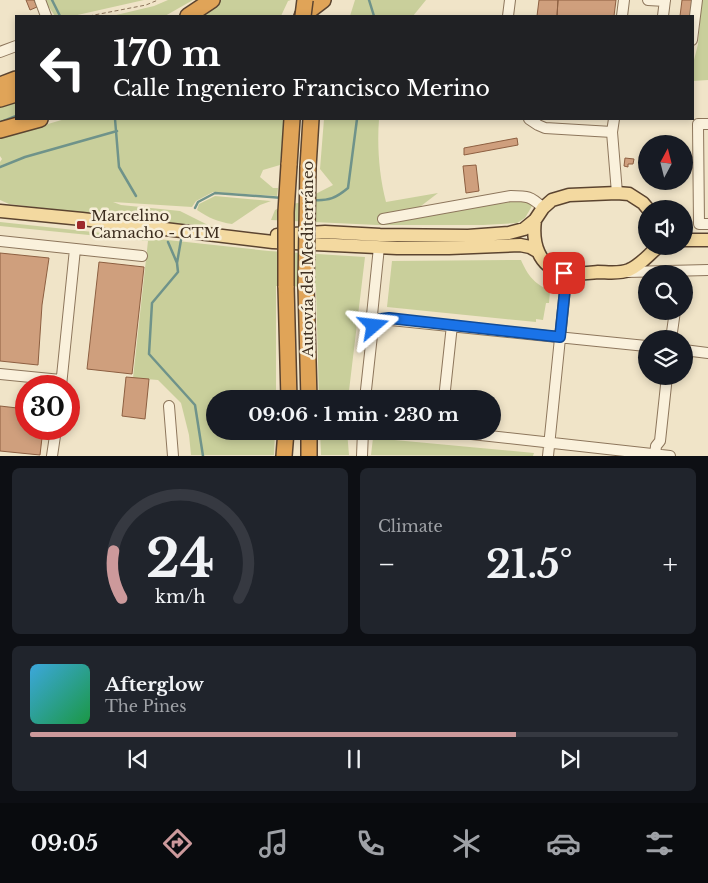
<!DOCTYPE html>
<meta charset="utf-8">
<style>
:root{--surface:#171b24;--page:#20242c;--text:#f1f3f6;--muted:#9ea1a6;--line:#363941;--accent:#cc999b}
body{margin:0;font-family:"Libre Baskerville",serif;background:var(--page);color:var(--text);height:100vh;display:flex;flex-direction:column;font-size:19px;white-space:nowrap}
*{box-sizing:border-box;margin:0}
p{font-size:16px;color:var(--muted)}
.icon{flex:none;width:28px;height:28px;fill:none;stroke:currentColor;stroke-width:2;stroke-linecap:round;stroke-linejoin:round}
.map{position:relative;height:456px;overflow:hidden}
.drawer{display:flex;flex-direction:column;gap:12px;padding:12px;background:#0d0f14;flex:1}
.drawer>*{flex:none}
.banner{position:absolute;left:15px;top:15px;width:679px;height:105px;border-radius:0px;box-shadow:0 2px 8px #0003;background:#202124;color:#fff;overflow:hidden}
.needle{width:32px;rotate:7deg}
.buttons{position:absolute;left:638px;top:135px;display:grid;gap:10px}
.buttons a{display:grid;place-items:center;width:55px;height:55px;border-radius:50%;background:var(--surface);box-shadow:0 2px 8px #0003;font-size:25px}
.speed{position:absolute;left:15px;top:375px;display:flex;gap:10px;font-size:25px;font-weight:700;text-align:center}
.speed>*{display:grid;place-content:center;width:65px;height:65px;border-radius:50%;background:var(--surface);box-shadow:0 2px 8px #0003;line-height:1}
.speed .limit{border:8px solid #d22;background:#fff;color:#111}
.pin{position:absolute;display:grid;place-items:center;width:42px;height:42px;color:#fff;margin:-21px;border-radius:10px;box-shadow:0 2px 8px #0006}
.me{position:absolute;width:55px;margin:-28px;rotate:73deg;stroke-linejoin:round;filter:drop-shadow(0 0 4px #0008)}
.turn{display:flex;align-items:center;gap:18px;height:105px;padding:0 15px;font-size:22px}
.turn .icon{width:65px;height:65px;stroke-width:2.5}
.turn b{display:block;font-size:35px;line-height:42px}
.big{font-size:38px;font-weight:800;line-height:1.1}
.drawer .card{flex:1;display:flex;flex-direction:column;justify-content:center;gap:8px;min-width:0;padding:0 18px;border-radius:8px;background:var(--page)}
.drawer .dial{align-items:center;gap:0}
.dial svg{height:130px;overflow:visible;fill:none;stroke:var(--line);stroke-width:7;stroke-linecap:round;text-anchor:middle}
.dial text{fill:var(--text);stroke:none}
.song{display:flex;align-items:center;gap:15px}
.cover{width:60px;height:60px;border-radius:8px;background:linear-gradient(135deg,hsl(200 70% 55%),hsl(140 70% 35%))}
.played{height:5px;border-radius:2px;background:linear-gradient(90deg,var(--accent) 75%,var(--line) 75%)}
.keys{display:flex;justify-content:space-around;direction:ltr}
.heat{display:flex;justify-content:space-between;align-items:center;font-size:28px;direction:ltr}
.drawer .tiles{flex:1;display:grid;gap:12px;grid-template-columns:1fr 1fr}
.card:last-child{grid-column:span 2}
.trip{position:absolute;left:206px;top:390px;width:295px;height:50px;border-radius:25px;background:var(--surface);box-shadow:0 2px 8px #0003;font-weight:800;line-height:50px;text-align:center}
.menu{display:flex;height:80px;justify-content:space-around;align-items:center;background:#090b0e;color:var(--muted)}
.menu .icon{width:35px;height:35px}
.menu .on{color:var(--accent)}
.menu b{font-size:22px;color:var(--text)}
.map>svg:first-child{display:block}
</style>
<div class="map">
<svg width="708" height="456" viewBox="0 0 708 456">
<rect width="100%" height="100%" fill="#f0e4c8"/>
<path fill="#c9cf9b" d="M44 0H144L73 16H55Z
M168 0H193L165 16H112L154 6Z
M220 0H291L288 1 281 16H199Z
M355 0H426L413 16H350Z
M702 0H708V80L693 81V64L698 44Z
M16 101V119L0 127V107Z
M65 119H284L280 165 263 170 260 177 273 188H278L277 196 213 192 196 201 192 207 113 202 121 205 180 211 214 228 9 204 0 200V162L2 159 0 156V138Z
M324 119H379C377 146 379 175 386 202L438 193 417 209 525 201 532 206 525 218 517 223 483 225H377L271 220 275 210 285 205 298 203 333 185 320 169Z
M215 196 271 201 260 205 232 224C218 222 209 218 197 210L199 204Z
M0 222 269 251 365 257 348 399H319L316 287 276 286V399H215V431H275L274 455H191L189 435 181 403 158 380 133 378 148 241 0 226Z
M521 260C528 276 534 283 550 291L549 303H546L543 320 536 319V322L387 307 392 261Z
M320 431H347L349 455H321Z
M373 438 534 453 533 456 371 455Z"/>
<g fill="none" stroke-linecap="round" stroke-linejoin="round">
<path stroke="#6f938a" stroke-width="2.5" d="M52 0 60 16
M369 0 374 16
M115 119 119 167 136 196
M1 122 16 116
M0 167 25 157 117 131
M313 200C329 201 336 198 348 188L357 119
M195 208 198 202 215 193 283 198
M168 242 177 263 178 272 152 303 149 354 195 405 203 456
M177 263 181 240"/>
</g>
<path fill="#cf9f7d" stroke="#8d5f41" d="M26 0H34L37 7 30 10Z
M539 0H558L557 16H537Z
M558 0H616L614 16H557Z
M682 0H693L692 16H680Z
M517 138 518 145 464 155V148Z
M625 158 634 159 633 164H628V167L624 166Z
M476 165 479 191 466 193 463 166Z
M0 253 49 258 42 305 38 365 0 361Z
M99 262 144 267 132 374 87 369Z
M126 377 149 379 145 419 122 416Z
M0 406 26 409V429H43L40 455 0 451Z"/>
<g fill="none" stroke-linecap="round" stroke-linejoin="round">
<g stroke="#8d765c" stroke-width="12">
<path id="minor" d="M40 0 46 16
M648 0 665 1
M508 16 510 0
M622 16 624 0
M663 16 665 0
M692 40 697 0
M0 52 16 46
M529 119 538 125 545 128 612 132
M614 119 612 132 617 193
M708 124H698L699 224H708
M383 219 511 196C527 196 531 196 543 208
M0 241 142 256
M627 272 708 270
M377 321 372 315 379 247
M668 339 672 332 675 311
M684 350 708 353
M0 374 61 380
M61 386 75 249
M365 399 373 326 381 319 646 346
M444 399 452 325
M169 406 173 456
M444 431 670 456
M52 456 56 429
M362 456 363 431
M548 456 565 289 564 273
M655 456 656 446 660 441 667 376"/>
</g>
<g stroke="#5b4430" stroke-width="15">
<path id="major" d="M0 211 82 219 273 242 397 248H449L520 245 530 247 537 251
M535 220C532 242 538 267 563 272 573 275 587 273 598 272 607 272 620 274 629 270 641 265 648 255 659 246
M277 235 325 232 380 235 468 236 509 233 524 229 535 220 543 208 552 200 569 195 617 193 629 194 643 203 648 209
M684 240H708"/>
</g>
<g stroke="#5b4430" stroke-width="18">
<path id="highway" d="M188 16 212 0
M302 16 323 0
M0 85 16 79
M0 99 16 94
M0 130 40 119
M289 165 292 119
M308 167 311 119
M286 286 289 399
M306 286 309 399
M284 456 286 431
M309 456V431"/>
</g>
<path stroke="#8d765c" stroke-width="1" stroke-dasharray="4 2.5" stroke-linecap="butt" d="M89 16 146 5 158 0
M553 279 555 288H557
M574 290H575L578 284"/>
<use href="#minor" stroke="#faf1dc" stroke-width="10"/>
<use href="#major" stroke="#f3d9a0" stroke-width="12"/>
<use href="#highway" stroke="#e0a458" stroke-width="15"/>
<g stroke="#5b4430" stroke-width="18" stroke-linecap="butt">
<path id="highway-bridge" d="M303 16 305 0
M286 286V212L289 165
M306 286 308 167"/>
</g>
<use href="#highway-bridge" stroke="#e0a458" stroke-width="15"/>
</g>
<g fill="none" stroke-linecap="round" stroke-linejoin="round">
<g stroke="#114b97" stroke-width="12">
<path id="route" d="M374 326 381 319 389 318 560 337 565 289 564 273"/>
</g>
<use href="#route" stroke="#1a73e8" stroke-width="9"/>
</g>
<rect fill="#9e2a2b" stroke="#f7eed8" stroke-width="2" x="76" y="220" width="10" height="10" rx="2.5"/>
<g text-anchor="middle" stroke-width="5" stroke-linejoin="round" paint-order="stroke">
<g font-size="15" fill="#3d2e20" stroke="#f7eed8" text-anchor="start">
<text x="91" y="221">Marcelino<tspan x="91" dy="17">Camacho - CTM</tspan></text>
</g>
<g font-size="15" fill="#3d2e20" stroke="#f7eed8">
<text transform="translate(308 259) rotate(-90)" y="5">Autovía del Mediterráneo</text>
</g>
</g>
</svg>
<div class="buttons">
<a><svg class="needle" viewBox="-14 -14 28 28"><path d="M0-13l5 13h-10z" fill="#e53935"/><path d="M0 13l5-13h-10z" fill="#9ea1a6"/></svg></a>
<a><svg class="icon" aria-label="sound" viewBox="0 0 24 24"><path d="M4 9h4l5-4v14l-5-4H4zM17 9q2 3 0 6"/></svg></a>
<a><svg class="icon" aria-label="search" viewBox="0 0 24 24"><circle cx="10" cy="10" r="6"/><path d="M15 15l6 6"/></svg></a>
<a><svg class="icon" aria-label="layers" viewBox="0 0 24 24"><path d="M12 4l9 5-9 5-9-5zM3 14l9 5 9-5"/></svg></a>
</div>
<div class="speed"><div class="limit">30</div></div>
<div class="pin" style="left:564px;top:273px;background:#d93025"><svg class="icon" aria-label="arrive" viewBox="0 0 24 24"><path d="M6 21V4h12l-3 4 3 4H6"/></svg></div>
<svg class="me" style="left:374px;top:326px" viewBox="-20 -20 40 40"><path d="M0-17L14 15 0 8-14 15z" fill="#1a73e8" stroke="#fff" stroke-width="4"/></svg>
<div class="trip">09:06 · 1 min · 230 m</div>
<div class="banner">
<div class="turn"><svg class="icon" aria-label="left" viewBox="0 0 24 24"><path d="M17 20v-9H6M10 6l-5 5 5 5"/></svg><div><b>170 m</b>Calle Ingeniero Francisco Merino</div></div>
</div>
</div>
<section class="drawer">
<div class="tiles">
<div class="card dial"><svg viewBox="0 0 100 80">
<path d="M14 69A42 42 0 1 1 86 69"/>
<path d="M14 69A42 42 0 0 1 9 40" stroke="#cc999b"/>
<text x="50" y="56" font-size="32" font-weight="700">24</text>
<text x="50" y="72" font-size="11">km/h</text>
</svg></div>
<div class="card"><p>Climate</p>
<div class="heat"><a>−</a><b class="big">21.5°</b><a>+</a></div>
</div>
<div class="card">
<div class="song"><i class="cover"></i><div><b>Afterglow</b><p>The Pines</p></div></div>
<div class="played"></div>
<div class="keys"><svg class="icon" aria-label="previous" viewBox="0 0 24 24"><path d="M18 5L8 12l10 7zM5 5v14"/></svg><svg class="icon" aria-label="pause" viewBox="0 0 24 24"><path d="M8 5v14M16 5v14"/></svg><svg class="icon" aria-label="next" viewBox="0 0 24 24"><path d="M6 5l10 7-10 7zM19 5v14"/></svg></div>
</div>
</div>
</section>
<nav class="menu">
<b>09:05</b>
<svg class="icon on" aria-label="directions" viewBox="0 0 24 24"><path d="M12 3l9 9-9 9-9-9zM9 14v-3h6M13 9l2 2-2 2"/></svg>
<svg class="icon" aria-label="music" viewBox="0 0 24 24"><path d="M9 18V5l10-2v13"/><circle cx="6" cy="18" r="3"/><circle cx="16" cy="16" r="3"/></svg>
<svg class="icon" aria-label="phone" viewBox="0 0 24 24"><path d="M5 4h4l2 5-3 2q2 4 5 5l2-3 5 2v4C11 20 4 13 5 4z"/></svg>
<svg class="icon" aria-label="climate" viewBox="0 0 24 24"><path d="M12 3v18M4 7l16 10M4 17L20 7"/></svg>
<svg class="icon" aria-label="car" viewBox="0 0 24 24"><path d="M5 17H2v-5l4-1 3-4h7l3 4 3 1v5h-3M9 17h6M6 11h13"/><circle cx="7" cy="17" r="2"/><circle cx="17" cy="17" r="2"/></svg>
<svg class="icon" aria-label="filters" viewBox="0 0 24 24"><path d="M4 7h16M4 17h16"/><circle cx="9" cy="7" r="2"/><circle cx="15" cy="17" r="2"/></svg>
</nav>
